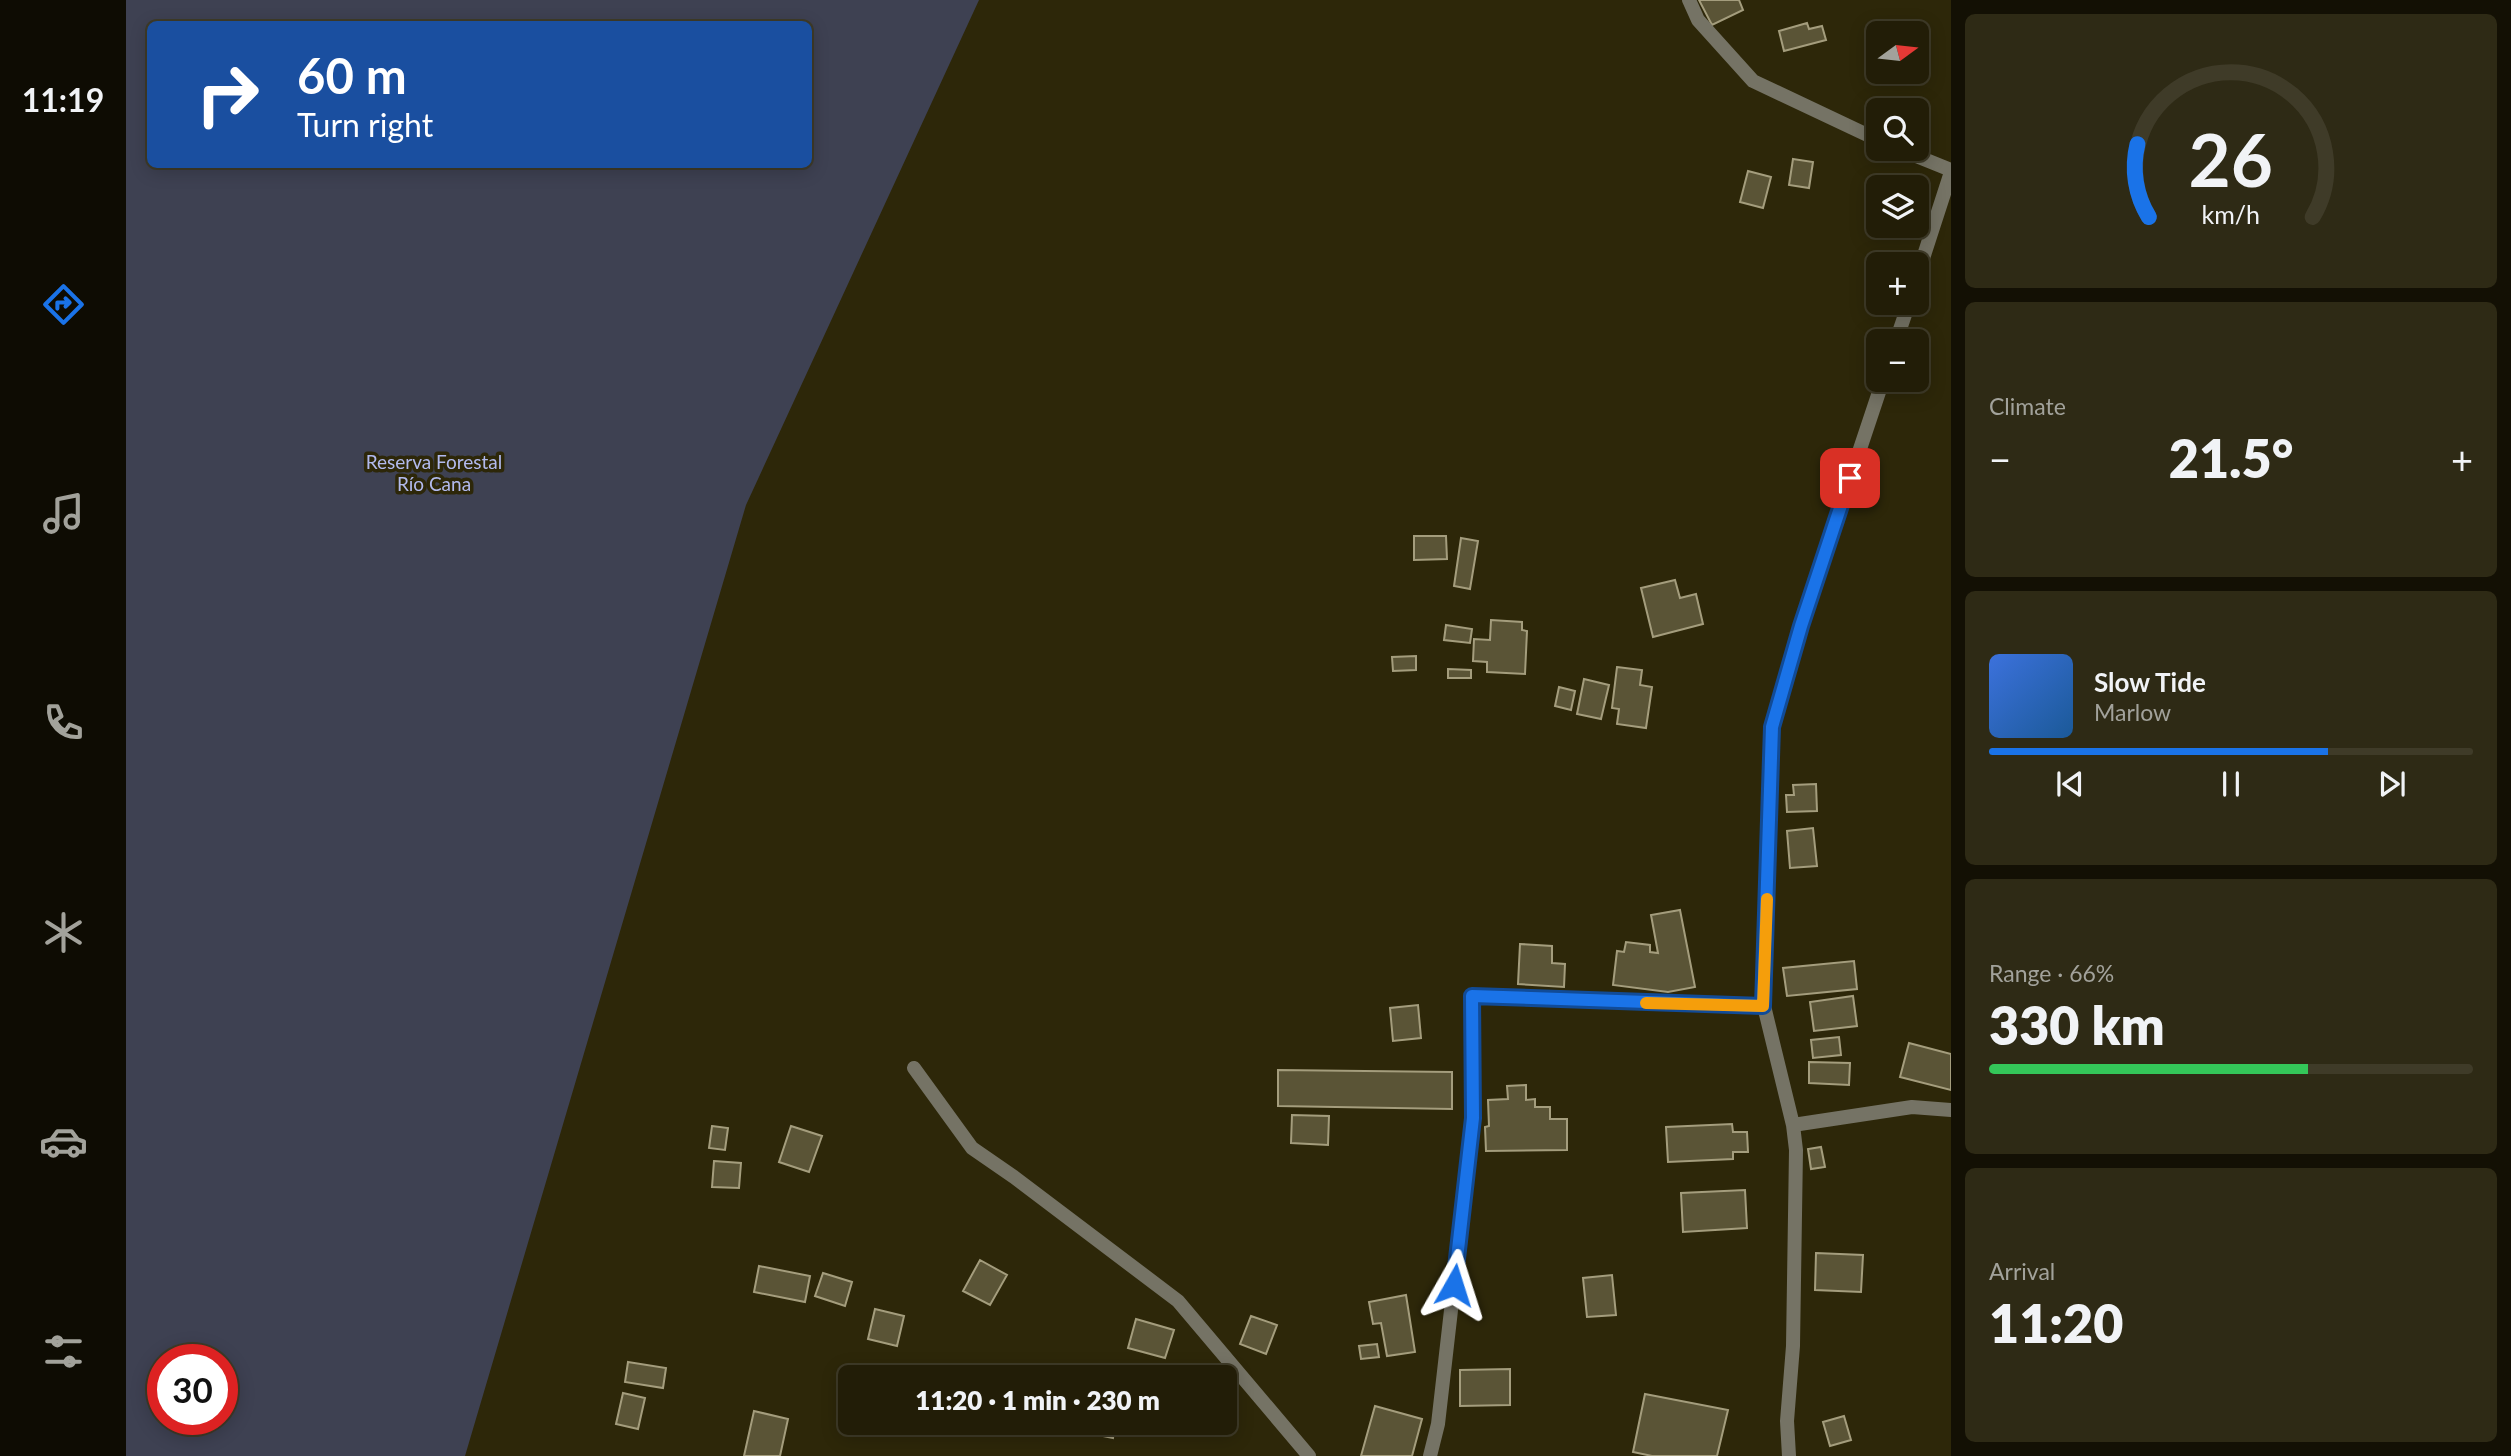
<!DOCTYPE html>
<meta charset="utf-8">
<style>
:root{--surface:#221d07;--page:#2e2a15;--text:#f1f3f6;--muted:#a2a29b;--line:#3f3b28;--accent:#1a73e8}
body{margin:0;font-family:Lato,sans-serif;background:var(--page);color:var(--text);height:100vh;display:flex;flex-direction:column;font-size:26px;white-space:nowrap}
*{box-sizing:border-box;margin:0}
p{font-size:23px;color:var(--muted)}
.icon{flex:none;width:38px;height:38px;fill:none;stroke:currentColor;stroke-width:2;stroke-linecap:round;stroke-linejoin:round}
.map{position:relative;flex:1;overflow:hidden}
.sheet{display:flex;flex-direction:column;gap:14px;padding:14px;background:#131004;width:560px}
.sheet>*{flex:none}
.top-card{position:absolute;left:21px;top:21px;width:665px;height:147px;border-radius:10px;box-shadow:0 4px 18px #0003,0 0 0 2px var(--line);background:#1a4fa0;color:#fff;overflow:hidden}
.needle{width:46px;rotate:75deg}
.buttons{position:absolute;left:1740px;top:21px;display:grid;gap:14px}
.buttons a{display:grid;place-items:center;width:63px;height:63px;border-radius:10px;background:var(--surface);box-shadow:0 4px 18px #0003,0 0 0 2px var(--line);font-size:35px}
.speed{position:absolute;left:21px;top:1344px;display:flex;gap:14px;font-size:35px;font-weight:700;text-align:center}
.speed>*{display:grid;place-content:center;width:91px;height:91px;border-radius:50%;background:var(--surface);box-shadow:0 4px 18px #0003,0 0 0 2px var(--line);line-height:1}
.speed .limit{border:10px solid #d22;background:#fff;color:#111}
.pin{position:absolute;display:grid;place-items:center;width:60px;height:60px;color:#fff;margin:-30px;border-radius:14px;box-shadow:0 4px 10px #0006}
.me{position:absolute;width:77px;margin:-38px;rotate:6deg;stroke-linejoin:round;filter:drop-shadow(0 0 5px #0008)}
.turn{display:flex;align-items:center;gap:24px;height:147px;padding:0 35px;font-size:32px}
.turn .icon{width:91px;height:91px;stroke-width:2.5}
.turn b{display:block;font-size:49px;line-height:60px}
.big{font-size:52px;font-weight:800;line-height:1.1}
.sheet .card{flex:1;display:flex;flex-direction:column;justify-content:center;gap:10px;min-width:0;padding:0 24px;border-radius:10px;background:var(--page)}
.sheet .dial{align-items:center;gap:0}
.dial svg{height:182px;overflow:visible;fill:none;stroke:var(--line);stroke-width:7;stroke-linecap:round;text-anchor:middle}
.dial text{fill:var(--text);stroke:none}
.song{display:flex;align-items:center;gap:21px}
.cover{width:84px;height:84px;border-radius:10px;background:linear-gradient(135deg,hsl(220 70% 55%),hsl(210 70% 35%))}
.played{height:7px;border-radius:4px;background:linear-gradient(90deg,var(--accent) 70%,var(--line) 70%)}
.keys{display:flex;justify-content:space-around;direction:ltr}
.heat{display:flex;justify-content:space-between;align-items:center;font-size:38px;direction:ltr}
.charge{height:10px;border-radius:5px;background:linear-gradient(90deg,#34c759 66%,var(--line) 0)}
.trip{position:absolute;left:712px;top:1365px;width:399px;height:70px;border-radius:10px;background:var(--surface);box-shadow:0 4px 18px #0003,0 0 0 2px var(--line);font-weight:800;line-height:70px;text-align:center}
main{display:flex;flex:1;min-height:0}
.menu{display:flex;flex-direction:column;width:126px;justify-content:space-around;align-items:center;background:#0e0c03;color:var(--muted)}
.menu .icon{width:49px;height:49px}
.menu .current{color:var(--accent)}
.menu b{font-size:32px;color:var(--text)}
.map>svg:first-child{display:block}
</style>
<main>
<nav class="menu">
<b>11:19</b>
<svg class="icon current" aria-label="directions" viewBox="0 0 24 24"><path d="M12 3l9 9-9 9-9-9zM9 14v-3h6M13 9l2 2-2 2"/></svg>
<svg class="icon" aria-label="music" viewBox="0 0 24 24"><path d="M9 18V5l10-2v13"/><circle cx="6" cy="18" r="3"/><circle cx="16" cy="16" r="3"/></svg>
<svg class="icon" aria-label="phone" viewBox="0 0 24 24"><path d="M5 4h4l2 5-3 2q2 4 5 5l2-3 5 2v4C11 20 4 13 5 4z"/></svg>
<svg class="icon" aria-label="climate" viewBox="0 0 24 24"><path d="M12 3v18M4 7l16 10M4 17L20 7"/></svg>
<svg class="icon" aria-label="car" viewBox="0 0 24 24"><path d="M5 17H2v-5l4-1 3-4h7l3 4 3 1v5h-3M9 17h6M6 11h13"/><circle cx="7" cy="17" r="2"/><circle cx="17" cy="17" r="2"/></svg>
<svg class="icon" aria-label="filters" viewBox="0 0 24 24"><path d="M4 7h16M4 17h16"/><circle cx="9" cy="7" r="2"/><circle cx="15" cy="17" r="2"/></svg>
</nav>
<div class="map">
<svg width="1825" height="1456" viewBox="0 0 1825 1456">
<rect width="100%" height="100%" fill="#2d2709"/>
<path fill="#3e4152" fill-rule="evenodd" d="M0 0H853L620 505 339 1456H0ZM24 24H682V164H24ZM37 1360H96V1419H37Z"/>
<path fill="#5a5436" stroke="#a49d7d" stroke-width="2" d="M1573 0H1613L1617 10 1586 25Z
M1681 23 1683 29 1696 26 1700 40 1658 51 1653 31Z
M1667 159 1687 162 1683 188 1663 185Z
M1622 171 1645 177 1637 208 1614 202Z
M1288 536H1320L1321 559 1288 560Z
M1335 538 1352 541 1344 589 1328 586Z
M1549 580 1554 598 1570 594 1577 624 1527 637 1515 588Z
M1365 620 1396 622V630L1401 631 1399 674 1361 672V662L1347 661 1348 639 1364 640Z
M1320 625 1346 629 1344 643 1318 640Z
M1290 656V670L1267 671 1266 657Z
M1491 667 1516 670 1514 685 1526 687 1520 728 1491 724 1493 709 1486 708Z
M1322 669 1345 670V678H1322Z
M1458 679 1483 685 1475 719 1451 714Z
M1433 687 1449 691 1445 710 1429 706Z
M1690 784 1691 811 1661 812 1660 795H1668L1667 785Z
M1687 828 1691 866 1664 868 1661 831Z
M1554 910 1569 987 1542 992 1487 985 1491 951 1498 952 1500 942 1524 945V952L1532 953 1525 915Z
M1394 944 1426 946V963L1439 964 1438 987 1392 984Z
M1728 961 1731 989 1661 996 1657 968Z
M1727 996 1731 1026 1688 1031 1684 1002Z
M1292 1005 1295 1038 1267 1041 1264 1008Z
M1713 1037 1715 1055 1687 1058 1685 1040Z
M1783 1043 1825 1054V1090L1774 1077Z
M1683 1062 1724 1063 1723 1085 1683 1083Z
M1152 1070 1326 1072V1109L1152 1106Z
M1400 1085V1100L1409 1099V1107H1424V1119H1441V1150L1360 1151 1359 1127 1363 1126 1362 1100 1382 1099 1381 1086Z
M1166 1115 1203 1116 1202 1145 1165 1143Z
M1606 1124 1607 1132H1621L1622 1152H1607V1159L1542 1162 1540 1127Z
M586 1126 602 1128 599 1150 583 1148Z
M665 1126 696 1136 683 1172 653 1162Z
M1695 1147 1699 1167 1685 1169 1682 1149Z
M588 1161 615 1163 613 1188 586 1187Z
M1619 1190 1621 1228 1557 1232 1555 1193Z
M1690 1253 1737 1255 1735 1292 1689 1290Z
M854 1260 881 1275 864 1305 837 1291Z
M633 1266 684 1276 679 1302 628 1292Z
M697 1273 726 1282 719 1306 689 1296Z
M1486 1275 1490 1315 1461 1317 1457 1278Z
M1280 1295 1289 1352 1261 1356 1255 1323 1247 1324 1243 1302Z
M749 1309 778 1316 771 1346 742 1339Z
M1125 1316 1151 1325 1140 1354 1114 1344Z
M1010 1319 1048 1330 1039 1358 1002 1348Z
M1251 1344 1253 1357 1235 1359 1233 1346Z
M502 1362 540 1368 537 1388 499 1382Z
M1384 1369V1405L1334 1406V1370Z
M497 1393 519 1398 512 1429 490 1424Z
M1519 1394 1602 1410 1591 1456H1526L1507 1452Z
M1249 1406 1296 1419 1286 1456H1235Z
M628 1411 662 1419 654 1456H618Z
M1718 1416 1725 1440 1704 1446 1697 1422Z
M969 1423H989L987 1438 967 1434Z
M996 1423H1031L1030 1436 995 1433Z"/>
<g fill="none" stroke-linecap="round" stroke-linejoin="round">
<path stroke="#757365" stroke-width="14" d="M1563 0 1572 20 1627 81 1752 140
M1773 149 1825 170
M1790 280 1825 172
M1770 341 1783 303
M788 1068 846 1148 888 1177 1052 1301 1183 1456
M1667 1125 1786 1107 1825 1110
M1304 1456 1312 1424 1347 1118V996L1638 1006
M1663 1456 1661 1421 1667 1346 1670 1150 1667 1125 1638 1006 1646 727 1675 626 1757 380"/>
</g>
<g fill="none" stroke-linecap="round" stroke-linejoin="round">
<g stroke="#114b97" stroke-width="18">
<path id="route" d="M1328 1285 1347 1118 1346 996 1637 1006 1646 727 1675 626 1724 478"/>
</g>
<use href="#route" stroke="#1a73e8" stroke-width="12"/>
<path stroke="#f59e0b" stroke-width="12" d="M1520 1003 1637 1006 1641 899"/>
</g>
<g text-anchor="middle" stroke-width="7" stroke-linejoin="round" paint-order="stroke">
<g font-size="19" fill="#b2baee" stroke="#2d2709">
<text x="308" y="469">Reserva Forestal<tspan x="308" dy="22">Río Cana</tspan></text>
</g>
</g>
</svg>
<div class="buttons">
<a><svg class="needle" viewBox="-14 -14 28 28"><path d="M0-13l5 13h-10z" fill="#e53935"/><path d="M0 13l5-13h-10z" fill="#a2a29b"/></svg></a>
<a><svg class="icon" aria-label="search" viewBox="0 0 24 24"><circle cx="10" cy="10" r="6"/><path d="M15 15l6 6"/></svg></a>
<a><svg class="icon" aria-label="layers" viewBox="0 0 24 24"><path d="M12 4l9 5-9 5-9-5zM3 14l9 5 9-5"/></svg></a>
<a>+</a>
<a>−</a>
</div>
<div class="speed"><div class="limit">30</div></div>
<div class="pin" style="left:1724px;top:478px;background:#d93025"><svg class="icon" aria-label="arrive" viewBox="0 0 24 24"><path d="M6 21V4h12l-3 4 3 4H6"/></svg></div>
<svg class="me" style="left:1328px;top:1285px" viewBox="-20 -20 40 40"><path d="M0-17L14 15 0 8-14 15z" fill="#1a73e8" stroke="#fff" stroke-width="4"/></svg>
<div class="trip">11:20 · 1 min · 230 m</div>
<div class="top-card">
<div class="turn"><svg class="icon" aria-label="right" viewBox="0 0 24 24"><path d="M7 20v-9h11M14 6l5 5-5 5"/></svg><div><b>60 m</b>Turn right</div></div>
</div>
</div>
<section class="sheet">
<div class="card dial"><svg viewBox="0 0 100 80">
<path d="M14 69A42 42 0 1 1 86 69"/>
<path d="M14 69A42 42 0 0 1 9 37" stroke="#1a73e8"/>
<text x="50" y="56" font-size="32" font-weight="700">26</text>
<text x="50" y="72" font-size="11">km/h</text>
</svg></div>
<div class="card"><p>Climate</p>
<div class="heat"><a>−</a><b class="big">21.5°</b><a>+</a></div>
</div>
<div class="card">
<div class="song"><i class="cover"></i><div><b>Slow Tide</b><p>Marlow</p></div></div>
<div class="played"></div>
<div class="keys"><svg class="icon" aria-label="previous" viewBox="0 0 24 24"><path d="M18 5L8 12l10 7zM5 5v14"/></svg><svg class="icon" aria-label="pause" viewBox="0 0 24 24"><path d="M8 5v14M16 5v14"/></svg><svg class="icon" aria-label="next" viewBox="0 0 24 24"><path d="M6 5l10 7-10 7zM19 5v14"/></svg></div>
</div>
<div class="card"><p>Range · 66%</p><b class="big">330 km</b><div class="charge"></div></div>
<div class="card"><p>Arrival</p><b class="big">11:20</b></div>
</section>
</main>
